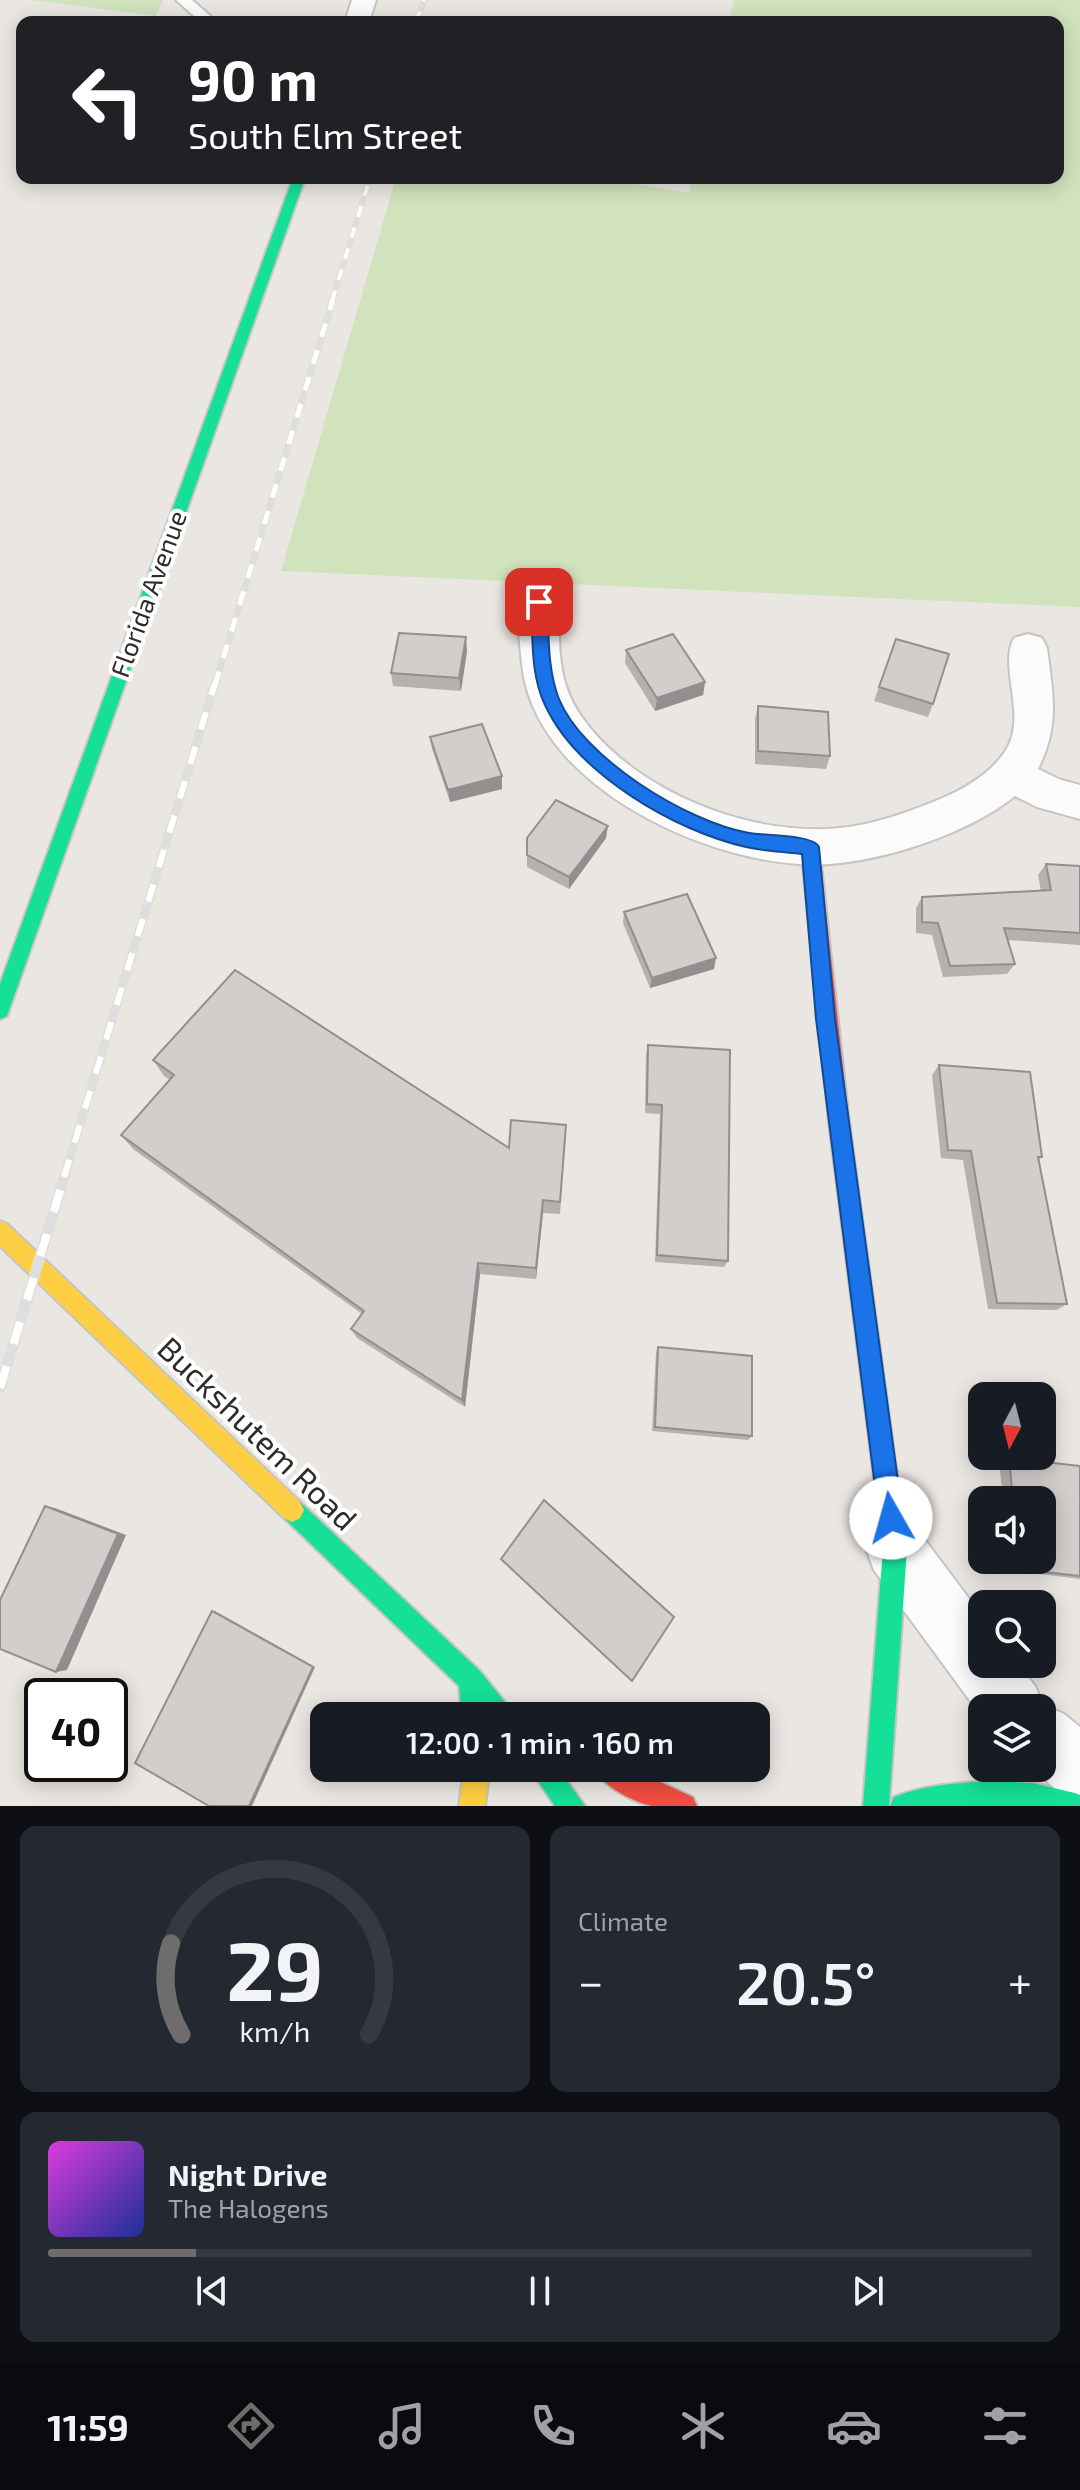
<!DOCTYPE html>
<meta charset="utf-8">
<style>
:root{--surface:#171b24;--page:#242831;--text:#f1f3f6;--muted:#9ea1a6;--line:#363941;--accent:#6e6d6c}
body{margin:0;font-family:"Exo 2",sans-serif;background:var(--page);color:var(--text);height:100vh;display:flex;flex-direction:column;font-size:30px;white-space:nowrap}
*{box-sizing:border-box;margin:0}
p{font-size:26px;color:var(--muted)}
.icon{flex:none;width:44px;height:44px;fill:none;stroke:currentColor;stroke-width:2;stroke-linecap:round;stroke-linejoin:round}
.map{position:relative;height:1806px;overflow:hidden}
.panel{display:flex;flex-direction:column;gap:20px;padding:20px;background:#0d0f14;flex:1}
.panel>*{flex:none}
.banner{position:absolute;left:16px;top:16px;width:1048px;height:168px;border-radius:16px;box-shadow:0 4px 20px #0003;background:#202124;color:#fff;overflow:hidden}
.needle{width:52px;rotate:187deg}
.controls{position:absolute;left:968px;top:1382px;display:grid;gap:16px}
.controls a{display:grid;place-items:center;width:88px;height:88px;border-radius:16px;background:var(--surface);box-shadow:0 4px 20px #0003;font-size:40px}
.speed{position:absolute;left:24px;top:1678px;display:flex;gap:16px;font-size:40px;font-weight:700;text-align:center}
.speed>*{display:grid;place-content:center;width:104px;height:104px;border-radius:50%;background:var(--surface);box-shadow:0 4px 20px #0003;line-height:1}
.speed .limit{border:4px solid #111;border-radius:12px;background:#fff;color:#111}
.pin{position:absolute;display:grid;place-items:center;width:68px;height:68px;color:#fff;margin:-34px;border-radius:16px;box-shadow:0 4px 12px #0006}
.me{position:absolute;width:88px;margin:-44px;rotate:353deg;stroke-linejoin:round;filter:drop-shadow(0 0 6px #0008)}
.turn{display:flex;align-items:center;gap:28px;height:168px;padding:0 40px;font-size:36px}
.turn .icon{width:104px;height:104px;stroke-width:2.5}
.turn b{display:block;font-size:56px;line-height:68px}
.big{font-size:60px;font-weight:600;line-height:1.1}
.panel .tile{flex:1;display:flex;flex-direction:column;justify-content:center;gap:12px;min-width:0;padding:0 28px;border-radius:16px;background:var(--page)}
.panel .dial{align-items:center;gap:0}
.dial svg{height:208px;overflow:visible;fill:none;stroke:var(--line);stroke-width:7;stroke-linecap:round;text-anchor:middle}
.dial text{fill:var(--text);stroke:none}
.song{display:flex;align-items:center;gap:24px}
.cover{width:96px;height:96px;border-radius:12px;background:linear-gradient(135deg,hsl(300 70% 55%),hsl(230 70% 35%))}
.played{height:8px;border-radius:4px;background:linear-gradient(90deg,var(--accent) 15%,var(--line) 15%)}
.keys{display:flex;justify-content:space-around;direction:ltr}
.heat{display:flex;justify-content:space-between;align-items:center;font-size:44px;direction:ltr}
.panel .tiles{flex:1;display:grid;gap:20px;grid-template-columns:1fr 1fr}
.tile:last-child{grid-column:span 2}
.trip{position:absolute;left:310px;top:1702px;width:460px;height:80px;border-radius:16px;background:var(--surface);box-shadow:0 4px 20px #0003;font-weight:600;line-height:80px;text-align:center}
.tab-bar{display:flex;height:128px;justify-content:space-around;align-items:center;background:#090b0e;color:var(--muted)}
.tab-bar .icon{width:56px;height:56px}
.tab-bar .active{color:var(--accent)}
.tab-bar b{font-size:36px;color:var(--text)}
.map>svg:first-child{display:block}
</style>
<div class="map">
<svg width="1080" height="1806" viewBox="0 0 1080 1806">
<rect width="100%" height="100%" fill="#eae6e2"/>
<path fill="#d0e3bd" d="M32 0H163L156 16Z
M734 0H1080V607L281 571 396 178H598L689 193 693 178H1058V22H729Z"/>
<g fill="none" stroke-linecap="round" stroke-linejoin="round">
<g stroke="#c6c4c4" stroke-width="4">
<path id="lane" d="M176 0H192L217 22H201Z"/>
</g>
<g stroke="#c6c4c4" stroke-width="4">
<path id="street" d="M352 0H376L369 22H345Z
M539 588 552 592C560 607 558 623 559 639 560 672 566 698 587 724 641 794 753 837 840 828 870 825 900 815 928 804 957 793 989 777 1006 750 1028 715 998 668 1014 638L1028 634 1042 638 1047 648C1053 695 1060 725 1038 769L1061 780 1080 785V819L1037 807 1015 796C964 837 864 869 798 864 694 857 534 782 522 664 520 643 515 611 526 592Z
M895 1520 916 1528 982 1616V1664H1018L1035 1686 1043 1705 1064 1714 1080 1727V1801L1058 1791 1031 1768H1042V1708H982V1717L874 1570 866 1549 874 1528Z"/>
</g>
<g stroke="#c6c4c4" stroke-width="4">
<path id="fast" d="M293 178H305L9 1010 7 1016 0 1019V984Z
M839 1112 846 1115 849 1122 907 1549 889 1806H863L883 1549 829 1122 832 1115Z
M292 1498 300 1502 480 1671 509 1707 513 1716H462L459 1686 284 1518 280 1510 284 1502Z
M529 1768H558L585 1806H555Z
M989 1781 1032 1783 1075 1793 1080 1795V1806H890L894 1797C923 1785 958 1783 989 1781Z"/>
</g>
<g stroke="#c6c4c4" stroke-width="4">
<path id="slow" d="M0 1221 7 1224 300 1502 304 1510 300 1518 292 1522 284 1518 0 1246Z
M464 1768H490L485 1806H459Z"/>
</g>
<g stroke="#c6c4c4" stroke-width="4">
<path id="jam" d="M810 840 816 842 819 847 849 1122 846 1129 839 1132 832 1129 829 1122 801 847 804 842Z
M594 1768H630L693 1797 697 1806C683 1806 666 1806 652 1806 633 1802 602 1786 594 1768Z"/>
</g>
<use href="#lane" fill="#fcfbfb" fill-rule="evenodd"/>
<use href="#street" fill="#fcfbfb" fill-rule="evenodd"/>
<use href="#fast" fill="#16e098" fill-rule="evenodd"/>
<use href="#slow" fill="#ffcf43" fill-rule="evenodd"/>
<use href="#jam" fill="#f24e42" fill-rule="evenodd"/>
<g stroke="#dededf" stroke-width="6">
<path id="rail-far3" d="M416 22 424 0
M332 301 370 178"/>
</g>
<g stroke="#dededf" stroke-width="7">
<path id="rail-far2" d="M215 685 333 299"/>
</g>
<g stroke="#dededf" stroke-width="9">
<path id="rail-far1" d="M64 1177 215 683"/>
</g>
<g stroke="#dededf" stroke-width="11">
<path id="rail" d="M0 1388 65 1175"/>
</g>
<use href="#rail-far3" stroke="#fff" stroke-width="4" stroke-dasharray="11" stroke-linecap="butt"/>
<use href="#rail-far2" stroke="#fff" stroke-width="5" stroke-dasharray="14" stroke-linecap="butt"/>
<use href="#rail-far1" stroke="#fff" stroke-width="6" stroke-dasharray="18" stroke-linecap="butt"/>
<use href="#rail" stroke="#fff" stroke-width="8" stroke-dasharray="23" stroke-linecap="butt"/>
</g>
<path fill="#b4b1af" d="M896 639 933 704 928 717 874 701Z
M626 650 705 682 703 695 655 711 625 663Z
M467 651 461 691 393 686 391 673Z
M758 706 830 756 826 769 755 764V719Z
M430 737 502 789 450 802 432 749Z
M527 838H606L569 889 527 867Z
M1046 864 1080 866V945L1008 940 1015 964 1007 974 943 977 932 935 916 933V908L922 897 1041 891 1038 875Z
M624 912 714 969 650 988 623 923Z
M648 1045 728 1261 724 1267 655 1262 660 1114 645 1113 646 1055Z
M153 1060 509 1148 566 1125 560 1214 543 1213 536 1279 480 1274 465 1407 357 1338 351 1329 362 1314 133 1149 121 1135 170 1080 164 1076Z
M939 1065 1042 1157 1039 1160 1067 1304 1057 1310 988 1309 963 1160 941 1158 932 1075Z
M658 1347 752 1436 748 1440 652 1431 656 1352Z
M1009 1458 1080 1466V1579L1009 1570 1008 1560H1042V1500H1003L999 1461Z"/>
<path fill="#92908e" d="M466 637 467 651 461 691 459 678Z
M705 682 703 695 655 711 657 698Z
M502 776V789L450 802 448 790Z
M608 826 606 838 569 889V877Z
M716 958 714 969 650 988 652 978Z
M543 1200V1213L536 1279V1268Z
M478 1263 480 1274 465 1407 462 1400Z
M45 1506 55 1508 126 1535 67 1670 56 1672Z
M212 1611H215L315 1667 252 1806H249Z"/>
<path fill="#d1cecb" stroke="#92908e" stroke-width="2" d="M399 633 466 637 459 678 391 673Z
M673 634 705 682 657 698 626 650Z
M896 639 949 654 933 704 879 687Z
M758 706 828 712 830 756 758 751Z
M482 724 502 776 448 790 430 737Z
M556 800 608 826 569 877 527 855V838Z
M1046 864 1080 866V933L1004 928 1015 964 950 966 938 923 922 922V897L1051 890Z
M687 894 716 958 652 978 624 912Z
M235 970 509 1148 511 1120 566 1125 560 1202 543 1200 536 1268 478 1263 462 1400 351 1329 364 1311 121 1135 174 1075 153 1060Z
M648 1045 730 1050 728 1261 657 1255 662 1105 647 1104Z
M939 1065 1030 1072 1042 1157H1038L1067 1304 997 1303 971 1151 948 1150Z
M658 1347 752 1356V1436L655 1427Z
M1009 1458 1080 1466V1576L1019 1569 1018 1560H1042V1500H1013Z
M544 1500 674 1617 632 1681 501 1559Z
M45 1506 118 1534 56 1672 0 1649V1600Z
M212 1611 313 1667 249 1806H209L135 1763Z"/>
<path fill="#1a73e8" stroke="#114b97" stroke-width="2" d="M539 596 547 602C549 633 547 669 559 699 583 758 687 822 749 833 765 836 812 834 819 847L835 1019 903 1518 900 1527 891 1530 883 1527 879 1518 816 1019 802 854C784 852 764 851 746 847 675 831 577 774 545 705 530 674 533 636 531 602Z"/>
<g text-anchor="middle" stroke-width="8" stroke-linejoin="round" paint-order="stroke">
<g font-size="26" fill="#2c2c2c" stroke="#fff">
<text transform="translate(149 594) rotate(-70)" y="9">Florida Avenue</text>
</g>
<g font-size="32" fill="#2c2c2c" stroke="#fff">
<text transform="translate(257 1434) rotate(44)" y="11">Buckshutem Road</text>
</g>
</g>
</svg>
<div class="controls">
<a><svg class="needle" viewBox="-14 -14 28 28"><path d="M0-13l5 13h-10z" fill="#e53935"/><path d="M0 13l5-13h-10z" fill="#9ea1a6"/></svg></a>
<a><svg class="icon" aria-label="sound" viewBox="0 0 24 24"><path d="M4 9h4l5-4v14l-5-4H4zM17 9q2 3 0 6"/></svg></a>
<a><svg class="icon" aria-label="search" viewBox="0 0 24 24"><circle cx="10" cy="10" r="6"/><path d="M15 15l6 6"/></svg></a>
<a><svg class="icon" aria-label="layers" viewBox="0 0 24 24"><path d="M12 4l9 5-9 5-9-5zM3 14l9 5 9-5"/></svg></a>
</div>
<div class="speed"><div class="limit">40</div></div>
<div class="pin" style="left:539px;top:602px;background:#d93025"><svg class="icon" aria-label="arrive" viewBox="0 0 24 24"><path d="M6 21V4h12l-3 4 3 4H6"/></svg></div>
<svg class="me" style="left:891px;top:1518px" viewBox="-20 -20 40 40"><circle r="19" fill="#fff"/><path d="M0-13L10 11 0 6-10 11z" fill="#1a73e8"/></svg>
<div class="trip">12:00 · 1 min · 160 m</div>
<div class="banner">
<div class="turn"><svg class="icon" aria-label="left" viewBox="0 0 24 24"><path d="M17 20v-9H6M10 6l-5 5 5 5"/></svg><div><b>90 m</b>South Elm Street</div></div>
</div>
</div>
<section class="panel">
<div class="tiles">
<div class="tile dial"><svg viewBox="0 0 100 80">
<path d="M14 69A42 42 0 1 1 86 69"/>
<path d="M14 69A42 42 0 0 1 10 34" stroke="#6e6d6c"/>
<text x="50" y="56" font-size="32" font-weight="700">29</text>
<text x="50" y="72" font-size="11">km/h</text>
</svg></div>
<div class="tile"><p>Climate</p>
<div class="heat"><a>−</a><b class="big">20.5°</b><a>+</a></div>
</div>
<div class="tile">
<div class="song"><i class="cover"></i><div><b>Night Drive</b><p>The Halogens</p></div></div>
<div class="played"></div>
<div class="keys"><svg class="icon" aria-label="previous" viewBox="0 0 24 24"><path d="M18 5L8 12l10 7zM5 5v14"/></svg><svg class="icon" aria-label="pause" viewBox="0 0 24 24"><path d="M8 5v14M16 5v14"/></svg><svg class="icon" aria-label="next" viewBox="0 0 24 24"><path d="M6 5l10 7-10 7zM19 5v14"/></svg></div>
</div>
</div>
</section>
<nav class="tab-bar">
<b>11:59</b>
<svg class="icon active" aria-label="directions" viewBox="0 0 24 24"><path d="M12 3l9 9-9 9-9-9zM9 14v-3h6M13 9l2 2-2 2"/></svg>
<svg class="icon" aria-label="music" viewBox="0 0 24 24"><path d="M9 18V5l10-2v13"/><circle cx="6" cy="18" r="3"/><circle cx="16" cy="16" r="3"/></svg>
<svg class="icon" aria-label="phone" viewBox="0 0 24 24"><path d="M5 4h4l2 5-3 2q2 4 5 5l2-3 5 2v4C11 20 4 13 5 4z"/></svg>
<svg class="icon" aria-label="climate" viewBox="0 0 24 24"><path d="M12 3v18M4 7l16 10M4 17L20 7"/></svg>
<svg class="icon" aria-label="car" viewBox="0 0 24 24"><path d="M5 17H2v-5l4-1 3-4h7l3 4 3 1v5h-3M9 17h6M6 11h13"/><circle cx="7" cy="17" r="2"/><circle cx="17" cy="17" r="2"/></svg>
<svg class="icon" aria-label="filters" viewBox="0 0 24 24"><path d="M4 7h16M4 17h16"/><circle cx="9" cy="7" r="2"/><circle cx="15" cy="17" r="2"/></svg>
</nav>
